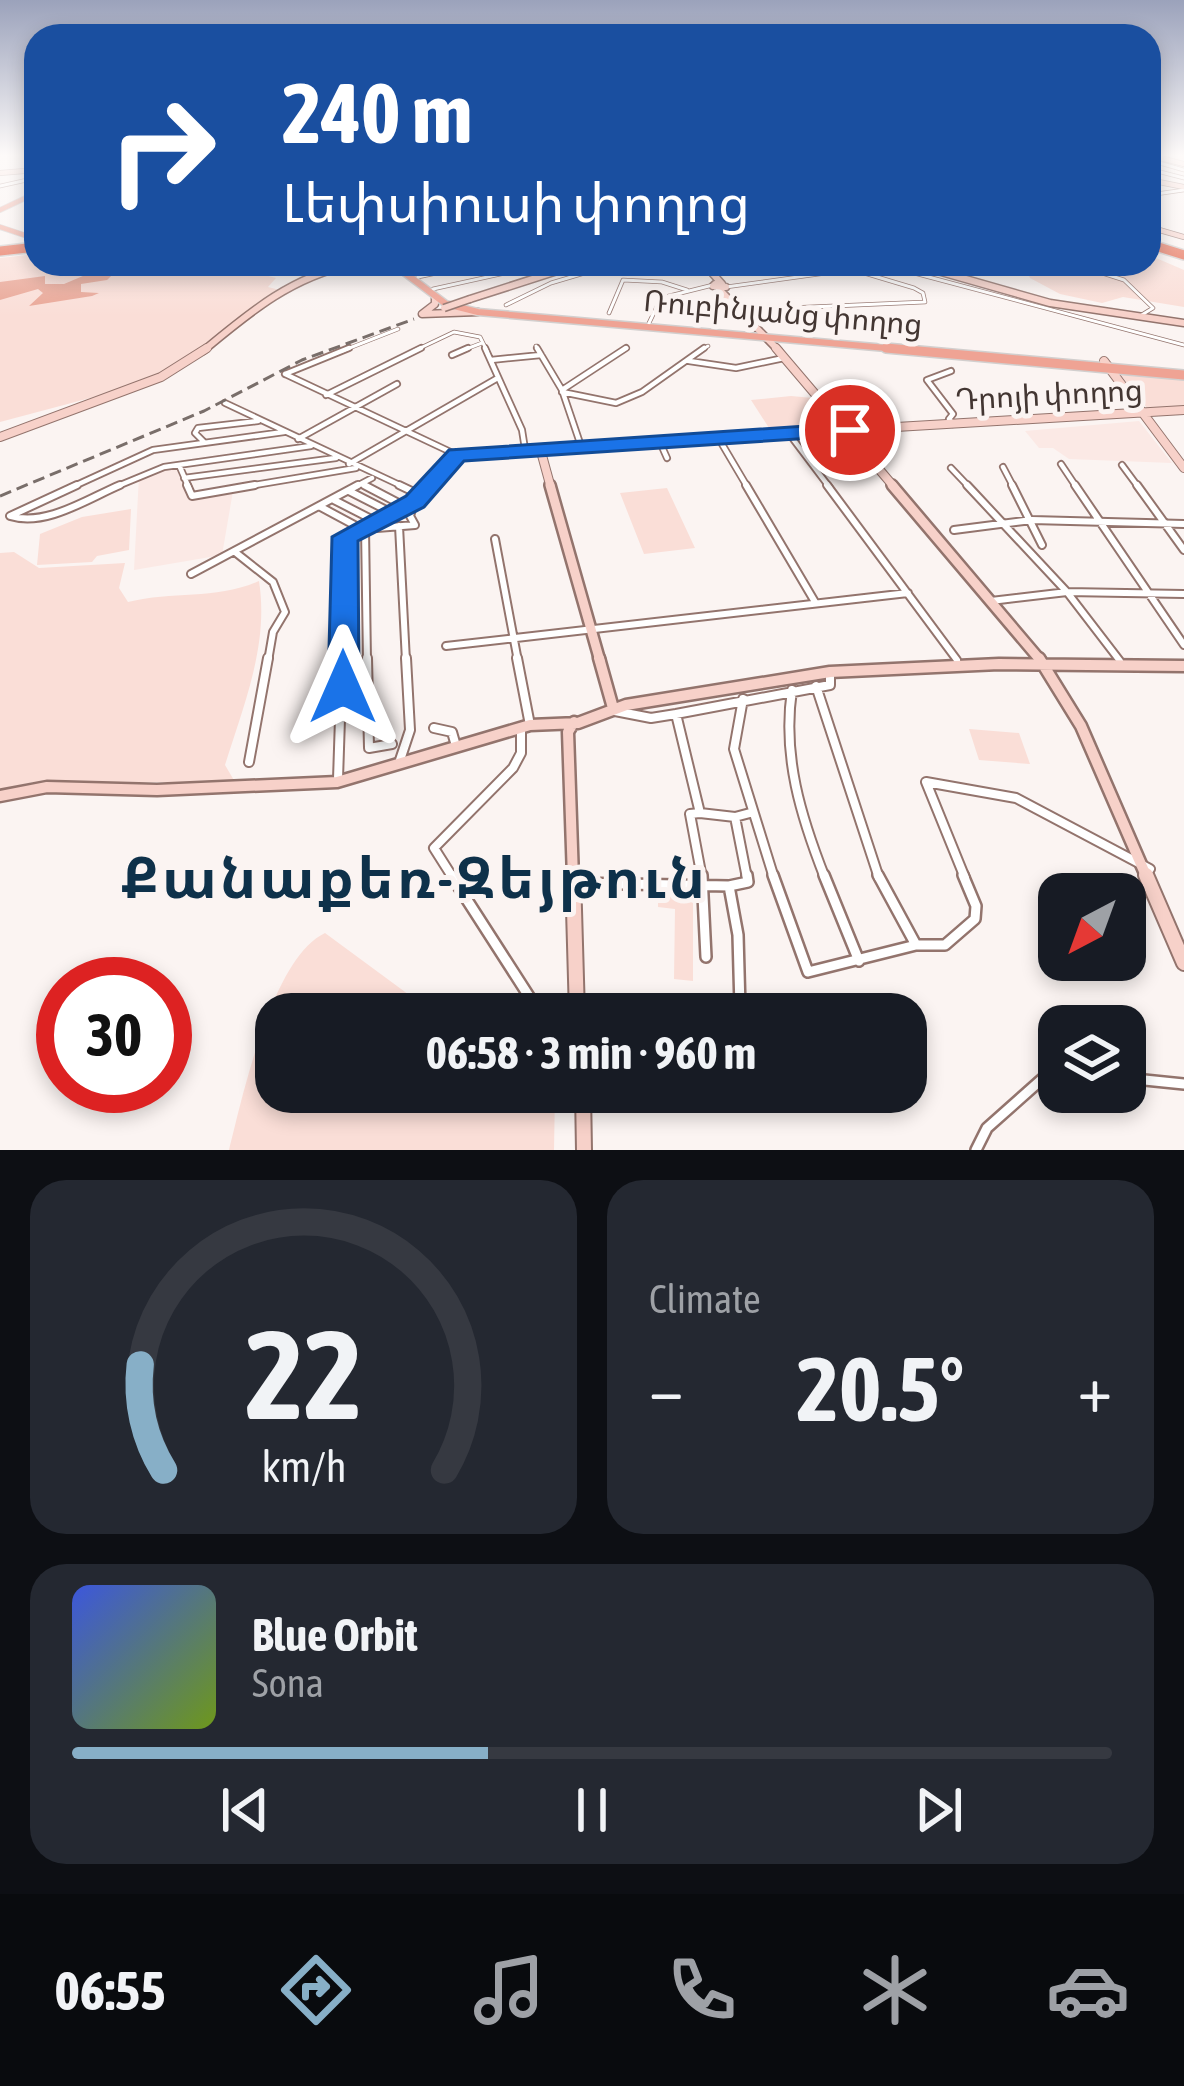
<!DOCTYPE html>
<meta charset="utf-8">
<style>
:root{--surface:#171b24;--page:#242831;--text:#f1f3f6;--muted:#9ea1a6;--line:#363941;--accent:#87afc7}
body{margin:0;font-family:"Asap Condensed","Noto Sans Armenian",sans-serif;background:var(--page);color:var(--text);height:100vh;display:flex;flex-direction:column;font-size:45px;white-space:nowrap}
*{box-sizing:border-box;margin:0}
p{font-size:39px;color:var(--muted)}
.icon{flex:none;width:66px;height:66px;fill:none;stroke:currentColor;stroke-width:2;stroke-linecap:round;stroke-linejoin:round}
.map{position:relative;height:1150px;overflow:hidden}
.panel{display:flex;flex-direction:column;gap:30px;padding:30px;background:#0d0f14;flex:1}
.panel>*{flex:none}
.hud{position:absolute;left:24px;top:24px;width:1137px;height:252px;border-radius:36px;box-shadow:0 6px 18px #0003;background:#1a4fa0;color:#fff;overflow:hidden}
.needle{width:78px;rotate:221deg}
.buttons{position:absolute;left:1038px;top:873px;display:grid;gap:24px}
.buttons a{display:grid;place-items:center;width:108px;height:108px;border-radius:24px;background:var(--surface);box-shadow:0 6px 18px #0003;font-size:60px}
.speed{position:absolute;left:36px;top:957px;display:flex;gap:24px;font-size:60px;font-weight:700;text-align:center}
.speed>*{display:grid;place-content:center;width:156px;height:156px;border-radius:50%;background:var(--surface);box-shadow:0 6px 18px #0003;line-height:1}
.speed .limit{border:18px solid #d22;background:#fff;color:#111}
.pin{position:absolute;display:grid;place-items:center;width:102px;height:102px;color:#fff;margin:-51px;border:6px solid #fff;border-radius:50%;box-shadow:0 3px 12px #0007}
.me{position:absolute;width:132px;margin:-66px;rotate:0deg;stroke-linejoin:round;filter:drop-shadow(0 0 9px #0008)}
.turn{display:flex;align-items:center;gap:42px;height:252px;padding:0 60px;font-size:54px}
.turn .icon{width:156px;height:156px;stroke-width:2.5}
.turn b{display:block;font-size:84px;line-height:102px}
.big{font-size:90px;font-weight:700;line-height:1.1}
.panel .tile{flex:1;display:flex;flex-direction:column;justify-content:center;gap:18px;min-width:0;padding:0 42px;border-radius:36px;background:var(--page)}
.panel .dial{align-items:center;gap:0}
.dial svg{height:312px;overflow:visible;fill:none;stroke:var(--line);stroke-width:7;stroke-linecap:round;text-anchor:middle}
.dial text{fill:var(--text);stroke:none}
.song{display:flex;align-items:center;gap:36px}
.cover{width:144px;height:144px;border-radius:18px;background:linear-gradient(135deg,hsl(230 70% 55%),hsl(80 70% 35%))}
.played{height:12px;border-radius:6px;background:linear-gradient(90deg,var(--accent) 40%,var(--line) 40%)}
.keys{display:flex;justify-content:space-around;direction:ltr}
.heat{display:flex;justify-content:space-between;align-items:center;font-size:66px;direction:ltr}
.panel .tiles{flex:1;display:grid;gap:30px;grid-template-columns:1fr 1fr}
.tile:last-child{grid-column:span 2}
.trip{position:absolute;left:255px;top:993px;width:672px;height:120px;border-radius:36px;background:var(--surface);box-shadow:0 6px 18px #0003;font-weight:700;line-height:120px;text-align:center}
.dock{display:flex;height:192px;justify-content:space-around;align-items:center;background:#090b0e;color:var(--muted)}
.dock .icon{width:84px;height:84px}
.dock .active{color:var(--accent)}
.dock b{font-size:54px;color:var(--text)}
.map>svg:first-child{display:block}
</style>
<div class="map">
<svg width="1184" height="1150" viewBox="0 0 1184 1150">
<rect width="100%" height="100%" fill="#fbf4f2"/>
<path fill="#fbe9e5" d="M1139 421 1172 463 1069 459 1053 448H1039L1025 431Z
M175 466 189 498 233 491 222 555 134 570 139 476Z"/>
<path fill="#faded7" d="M36 254V264H243L246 270 276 278 268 287 280 290 170 370 124 389 0 422V258Z
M1149 255 1184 270V307L1123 297 1102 303 1060 294 1030 278 1025 268 1004 264H1149Z
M1115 368 1184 377V406L1147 408Z
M791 396 813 398 834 424 769 428 751 400Z
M667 488 695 548 644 554 620 493Z
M131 509 129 550 97 556 92 562 37 565 40 534 82 517Z
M14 552 39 568 125 563 119 588 128 602C173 591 217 600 259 581 269 645 244 704 225 765L235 782H34L0 789V553Z
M969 729 1019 733 1030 764 979 760Z
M658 892 693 895V981L674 979 675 909 658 907Z
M325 933 435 1014H276V1092H555L554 1150H229C243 1095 272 958 325 933Z"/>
<path fill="#e9a696" d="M90 273 113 274 107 280 81 284V292L99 293 92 296 29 306 43 293 38 289 0 300V282L45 276V284H64Z"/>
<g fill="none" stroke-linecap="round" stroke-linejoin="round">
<g stroke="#93746d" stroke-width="4.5">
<path id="street-far4" d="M1149 160 1184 170
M1149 169 1184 178
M0 186 36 178
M1149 195 1184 190
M834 264 914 288 923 293 925 302
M880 264 1184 345
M1074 264 1124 280 1153 308 1140 316
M405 266 415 264
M705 266 725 264
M656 269 705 268
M418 277 479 264
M726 287 848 270
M433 289 546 264
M506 305 551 283 615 264
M742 310 925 302
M609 313 623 280 662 282 687 290
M649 323 661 298 713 285
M536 346 539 351
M342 351 398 329
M414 351 454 332 480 337 487 351
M461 351 482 343
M622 351 627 348
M700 351 708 346"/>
</g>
<g stroke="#93746d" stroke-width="8">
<path id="street-far3" d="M485 348 522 430 525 449
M537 348 562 390 581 446
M452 355 468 348
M491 360 541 355
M689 361 736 368 784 358
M951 371 927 380 953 414 949 419 953 424
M285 374 457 455
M285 374 349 348
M562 390 626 348
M562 392 616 403 642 392 704 348
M326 395 421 348
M225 403 406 488
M790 435 830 488
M298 439 397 384
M719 439 748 488
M659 440 667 458
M203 441 195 433 198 428 258 421
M349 464 496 379
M1061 464 1077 488
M179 465 189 488
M1122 465 1139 488
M1003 467 1014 488
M951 468 970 488
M184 478 336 458
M362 484 370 488
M70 488 153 450 284 432
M113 488 164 467 311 446
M237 488 356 468
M353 488 372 478"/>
</g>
<g stroke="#93746d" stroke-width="10">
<path id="street-far2" d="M77 485 10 516C46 527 87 499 120 485
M187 485 192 496 255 485
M364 485 406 507
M399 485 420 495
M746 485 815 602
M827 485 957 660
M967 485 1067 592 1120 661
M1012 485 1042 545
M1075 485 1184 645
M1137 485 1184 550
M349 491 394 514
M334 500 379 523
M319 506 358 527
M399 526 406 661
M365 528 367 661
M377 528 415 525 410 516 413 506
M954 530 1032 520 1184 524
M495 539 518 661
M235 552 273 582 285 612 273 632 268 661
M191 574 358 485
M991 601 1067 592 1184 594
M446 646 908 593
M341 661 345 540 360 528"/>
</g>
<g stroke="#93746d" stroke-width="12">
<path id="street-far1" d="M367 658 369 748 392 744
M517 658 530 725
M816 686 879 878
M792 690C782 756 801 817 825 878
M743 699 734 749 774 878
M615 711 651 718 676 714 830 685V673
M676 714 700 813 690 814 702 878
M434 728 452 732 456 746
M400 760 410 730 406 658
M249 762 268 658
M338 779 342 658
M700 813 735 817 750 813
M735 817 747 878
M453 878 434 848 513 768 521 753V730
M965 878 926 782 1016 798 1150 869"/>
</g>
<g stroke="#93746d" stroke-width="14">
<path id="street" d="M451 875 532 1001 574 1003
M702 875 706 957
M773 875 808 972 916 945H945L975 919 976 906 963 875
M824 875 859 961
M878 875 916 945
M574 883 729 886 738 935 740 1008
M729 886 748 882 747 875
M1125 1078 1184 1084
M976 1150 987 1128 1050 1072 1059 1073"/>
</g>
<g stroke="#93746d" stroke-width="6">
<path id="secondary-far5" d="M1149 155 1184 164
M0 173 36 170
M1149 180 1184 187
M1149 227 1184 237"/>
</g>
<g stroke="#93746d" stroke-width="9">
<path id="secondary-far4" d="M704 264 722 284
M913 264 1050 303 1184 323
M715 284 726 287 713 286Z
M719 289 779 351
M435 297V304L422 314 478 312
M470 299 579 264
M203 351C250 312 291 277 353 264"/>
</g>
<g stroke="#93746d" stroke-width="10">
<path id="secondary-far3" d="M776 348 895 488
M1104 361 1184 468
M0 437 161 377 207 348
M540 448 551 488
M525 449 1184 410
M427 488 457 455 529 449"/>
</g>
<g stroke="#93746d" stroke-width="14">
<path id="secondary-far2" d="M550 485 600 661
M892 485 1041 661
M370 528 415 502 430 485"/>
</g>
<g stroke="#93746d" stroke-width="15">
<path id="secondary-far1" d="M599 658 613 708
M1039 658 1081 726 1147 878
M0 796 47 787 157 790 337 782 530 725 578 723 626 705 830 672 999 664 1184 666
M573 878 568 732 574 722"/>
</g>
<g stroke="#93746d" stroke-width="18">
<path id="secondary" d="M573 875 577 1014
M1146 875 1184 963
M583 1092 584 1150"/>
</g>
<g stroke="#d2cfce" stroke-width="6">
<path id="primary-far2" d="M0 210 36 193
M0 227 36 239"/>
</g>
<g stroke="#d2cfce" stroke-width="9">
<path id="primary-far1" d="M393 264 446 304 478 312 920 351"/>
</g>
<g stroke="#d2cfce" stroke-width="12">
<path id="primary" d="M886 348 1184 375"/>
</g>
<g stroke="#d2cfce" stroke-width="12">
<path id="highway" d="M1149 244 1184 255
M0 251 36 247"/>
</g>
<use href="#street-far4" stroke="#fff" stroke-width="3"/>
<use href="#street-far3" stroke="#fff" stroke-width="4.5"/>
<use href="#street-far2" stroke="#fff" stroke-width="6"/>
<use href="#street-far1" stroke="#fff" stroke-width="8"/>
<use href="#street" stroke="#fff" stroke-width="9"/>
<use href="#secondary-far5" stroke="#f7d1c9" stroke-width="4.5"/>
<use href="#secondary-far4" stroke="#f7d1c9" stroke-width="6"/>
<use href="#secondary-far3" stroke="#f7d1c9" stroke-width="8"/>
<use href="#secondary-far2" stroke="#f7d1c9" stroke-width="9"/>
<use href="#secondary-far1" stroke="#f7d1c9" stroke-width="10"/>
<use href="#secondary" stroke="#f7d1c9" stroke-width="14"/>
<use href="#primary-far2" stroke="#efa394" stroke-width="4.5"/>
<use href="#primary-far1" stroke="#efa394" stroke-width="6"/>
<use href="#primary" stroke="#efa394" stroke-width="9"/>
<use href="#highway" stroke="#e4664c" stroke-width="9"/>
<path stroke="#796e6a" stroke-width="3" stroke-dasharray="12 6" stroke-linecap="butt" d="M0 496 204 411 302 360 414 319"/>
<g stroke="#93746d" stroke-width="9" stroke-linecap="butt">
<path id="secondary-bridge" d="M444 308 470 299"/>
</g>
<use href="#secondary-bridge" stroke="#f7d1c9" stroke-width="6"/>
</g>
<linearGradient id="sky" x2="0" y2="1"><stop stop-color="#9ba2bb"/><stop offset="0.49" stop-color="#fdfaf9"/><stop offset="1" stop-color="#fdfaf9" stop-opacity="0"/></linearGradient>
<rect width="1184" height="316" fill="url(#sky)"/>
<path fill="#1a73e8" stroke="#114b97" stroke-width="3" d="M850 423 861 430 858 435 464 461 424 507 358 541 359 687 354 695H332L328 687 332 537 406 496 449 450Z"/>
<g text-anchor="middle" stroke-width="10" stroke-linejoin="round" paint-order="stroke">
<g font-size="30" fill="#433632" stroke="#fbf4f2">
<text transform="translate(783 313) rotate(5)" y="10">Ռուբինյանց փողոց</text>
<text transform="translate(1049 395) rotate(-3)" y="10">Դրոյի փողոց</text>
</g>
<g font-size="57" font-weight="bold" letter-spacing="3" fill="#0e314a" stroke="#fbf4f2">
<text x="415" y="898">Քանաքեռ-Զեյթուն</text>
</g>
</g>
</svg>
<div class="buttons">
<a><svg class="needle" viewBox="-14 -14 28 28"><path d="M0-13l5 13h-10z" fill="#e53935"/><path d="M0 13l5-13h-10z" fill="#9ea1a6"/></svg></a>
<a><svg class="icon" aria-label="layers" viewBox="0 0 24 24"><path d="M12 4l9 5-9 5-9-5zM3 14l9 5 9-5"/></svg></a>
</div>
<div class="speed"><div class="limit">30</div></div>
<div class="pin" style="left:850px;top:430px;background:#d93025"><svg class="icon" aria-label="arrive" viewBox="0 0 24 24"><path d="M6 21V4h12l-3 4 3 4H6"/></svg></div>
<svg class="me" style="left:343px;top:687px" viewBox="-20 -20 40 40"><path d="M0-17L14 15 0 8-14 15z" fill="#1a73e8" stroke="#fff" stroke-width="4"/></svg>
<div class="trip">06:58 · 3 min · 960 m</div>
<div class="hud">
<div class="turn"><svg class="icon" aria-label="right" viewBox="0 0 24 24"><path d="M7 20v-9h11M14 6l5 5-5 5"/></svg><div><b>240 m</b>Լեփսիուսի փողոց</div></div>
</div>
</div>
<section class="panel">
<div class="tiles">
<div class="tile dial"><svg viewBox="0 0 100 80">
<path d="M14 69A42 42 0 1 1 86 69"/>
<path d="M14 69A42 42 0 0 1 8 42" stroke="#87afc7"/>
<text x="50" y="56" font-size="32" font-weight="700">22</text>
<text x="50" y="72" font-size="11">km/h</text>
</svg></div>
<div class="tile"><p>Climate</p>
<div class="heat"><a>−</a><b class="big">20.5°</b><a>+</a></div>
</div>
<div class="tile">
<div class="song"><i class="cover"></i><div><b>Blue Orbit</b><p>Sona</p></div></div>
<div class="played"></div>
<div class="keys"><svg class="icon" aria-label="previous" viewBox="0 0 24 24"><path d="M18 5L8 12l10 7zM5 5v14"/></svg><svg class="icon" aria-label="pause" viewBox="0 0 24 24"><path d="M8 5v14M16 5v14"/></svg><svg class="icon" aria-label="next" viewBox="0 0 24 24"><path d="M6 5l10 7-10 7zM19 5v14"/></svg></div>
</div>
</div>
</section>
<nav class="dock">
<b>06:55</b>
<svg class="icon active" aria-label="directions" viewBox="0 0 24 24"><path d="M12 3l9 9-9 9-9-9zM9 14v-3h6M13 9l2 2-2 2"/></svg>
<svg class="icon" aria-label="music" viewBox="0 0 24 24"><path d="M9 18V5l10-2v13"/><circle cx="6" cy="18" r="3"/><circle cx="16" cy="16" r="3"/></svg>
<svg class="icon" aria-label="phone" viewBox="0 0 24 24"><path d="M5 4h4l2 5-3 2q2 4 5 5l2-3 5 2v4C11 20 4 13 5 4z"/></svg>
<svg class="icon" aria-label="climate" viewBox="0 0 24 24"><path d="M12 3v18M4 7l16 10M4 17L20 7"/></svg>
<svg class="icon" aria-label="car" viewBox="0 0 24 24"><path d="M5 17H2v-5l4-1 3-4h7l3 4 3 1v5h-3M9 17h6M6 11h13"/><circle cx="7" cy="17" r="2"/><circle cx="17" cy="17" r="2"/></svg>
</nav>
